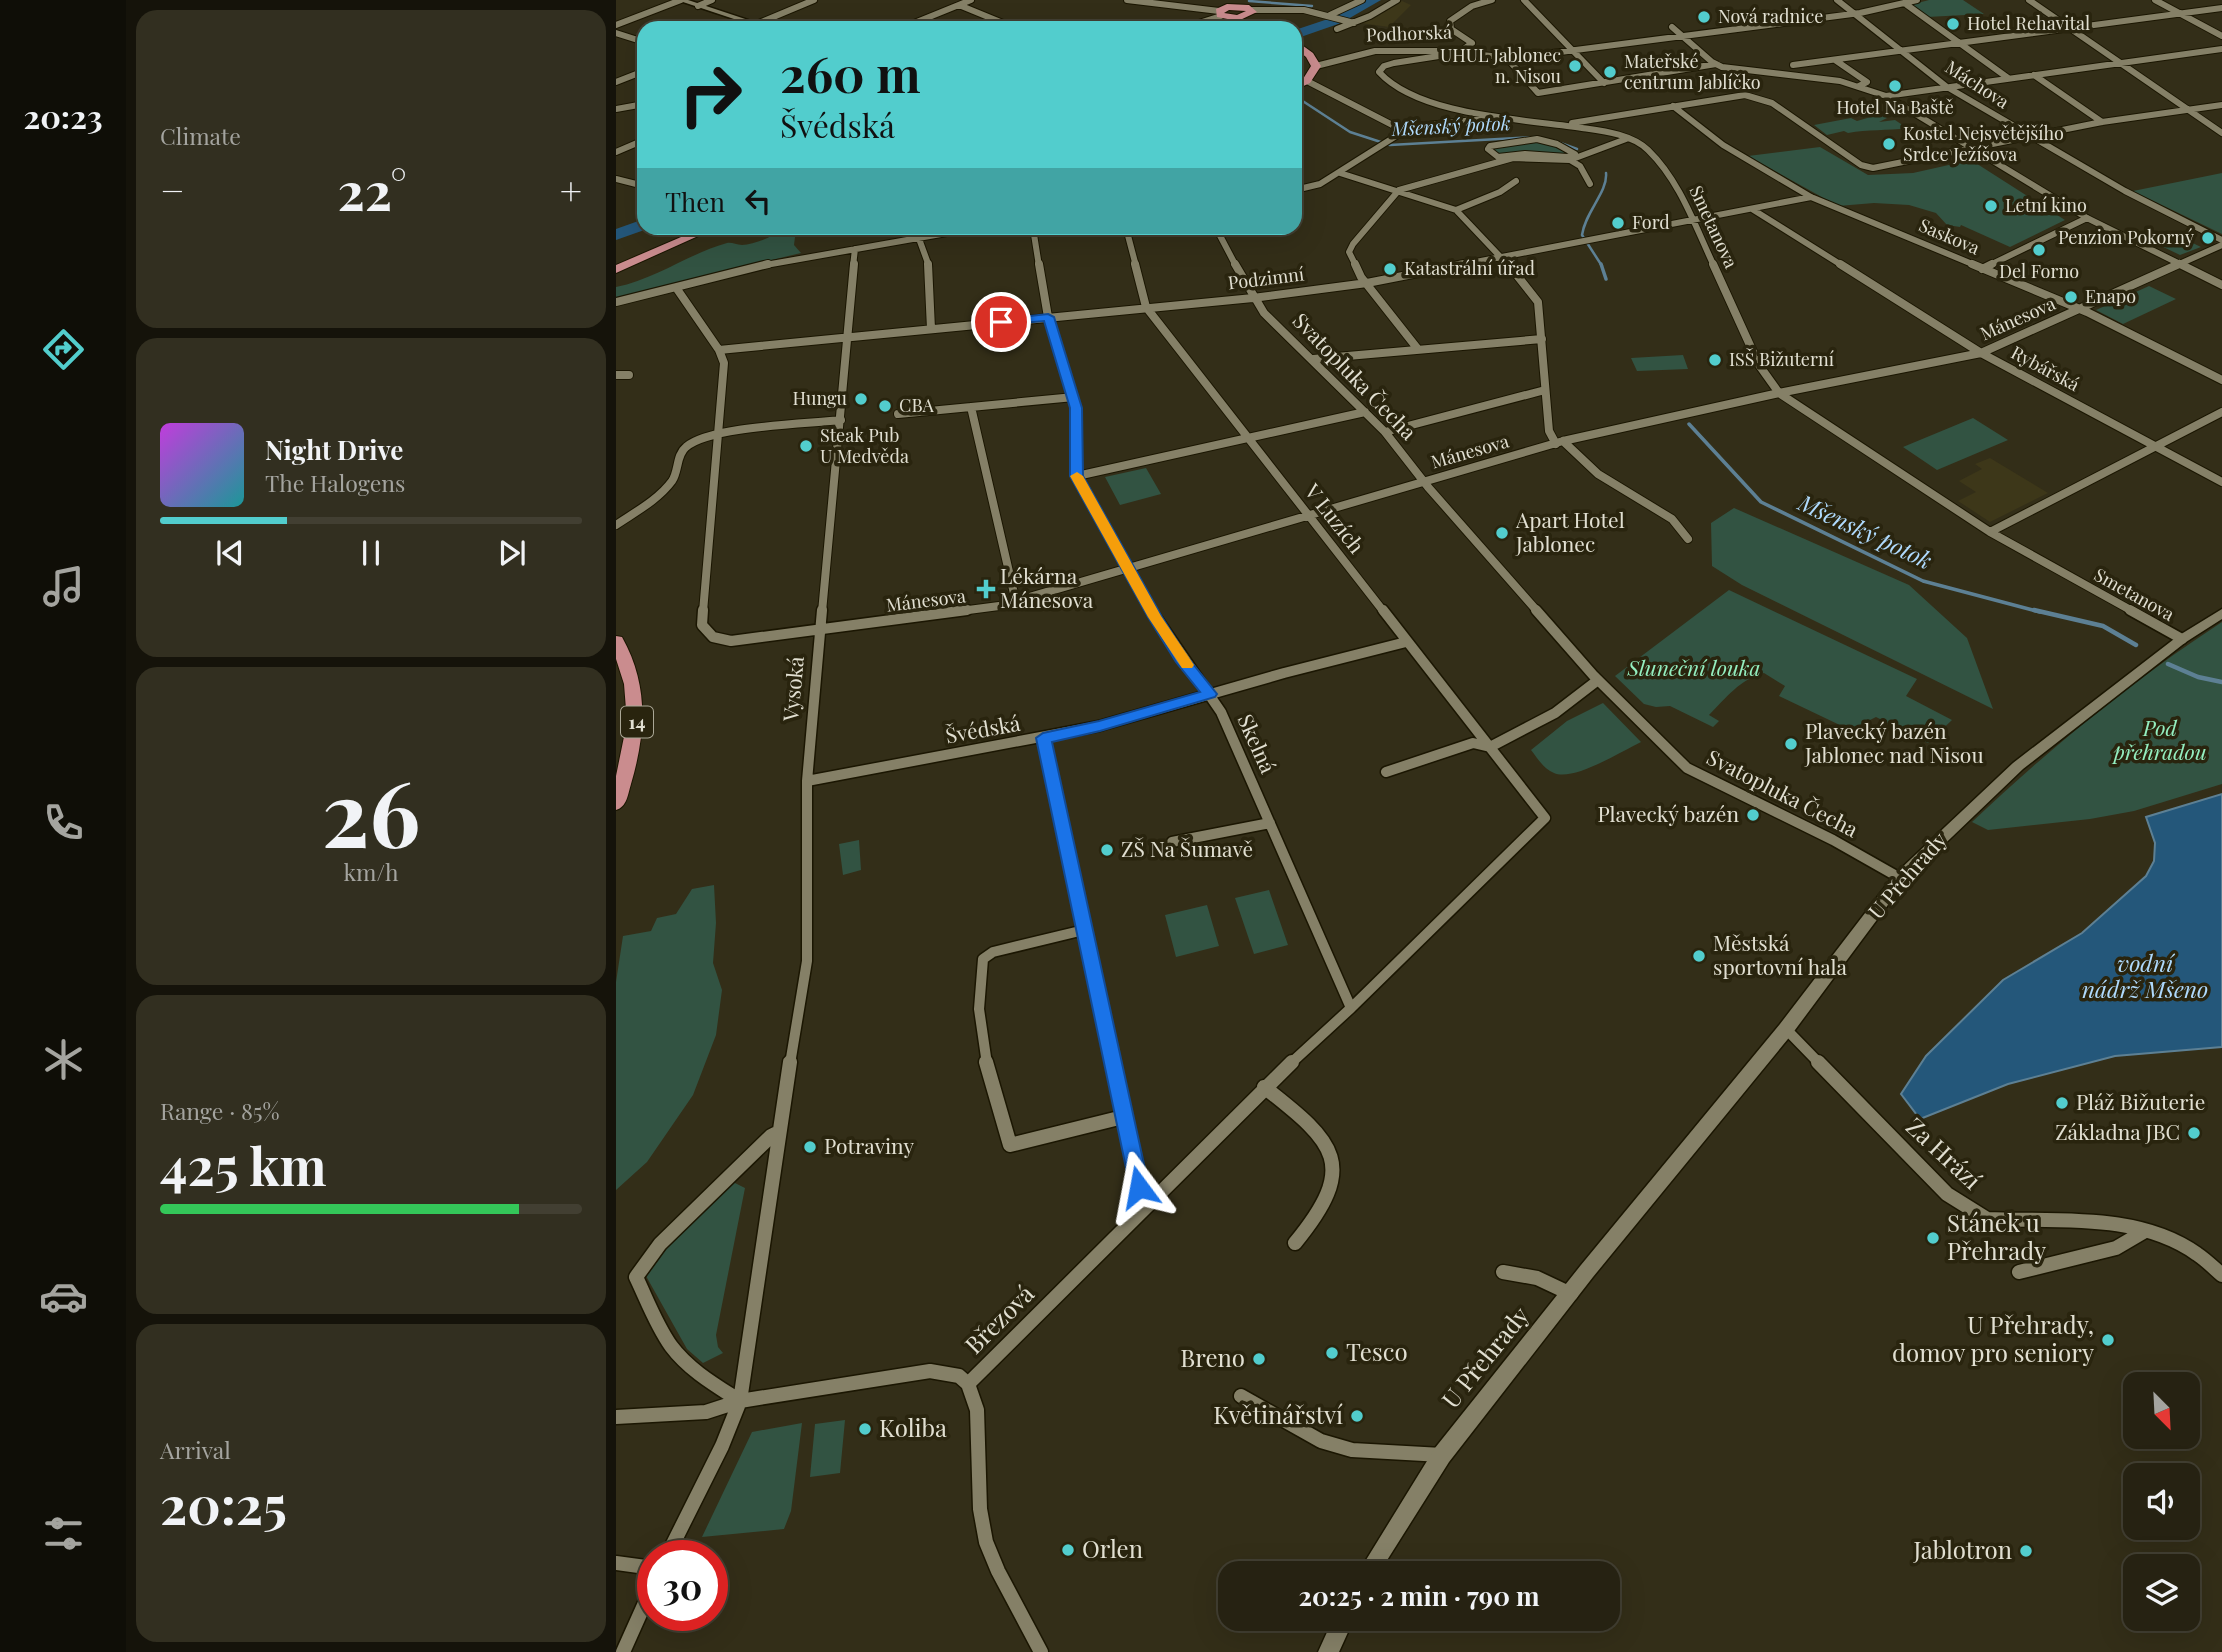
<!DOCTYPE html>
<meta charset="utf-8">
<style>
:root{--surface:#262212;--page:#322f20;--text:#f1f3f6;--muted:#a4a49f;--line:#423f32;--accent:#52cdcd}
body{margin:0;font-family:"Playfair Display",serif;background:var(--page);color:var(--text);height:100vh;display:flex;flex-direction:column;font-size:26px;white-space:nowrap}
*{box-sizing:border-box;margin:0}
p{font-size:23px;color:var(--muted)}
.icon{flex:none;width:38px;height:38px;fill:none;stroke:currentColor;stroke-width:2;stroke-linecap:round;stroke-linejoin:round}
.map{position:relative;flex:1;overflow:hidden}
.drawer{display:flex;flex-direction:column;gap:10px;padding:10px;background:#15130a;width:490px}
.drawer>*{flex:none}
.banner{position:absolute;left:21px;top:21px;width:665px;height:214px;border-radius:21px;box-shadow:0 7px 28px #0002,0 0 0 2px var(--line);background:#52cdcd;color:#111;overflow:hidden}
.needle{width:46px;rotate:156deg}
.tools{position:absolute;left:1507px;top:1372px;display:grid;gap:14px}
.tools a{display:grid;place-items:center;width:77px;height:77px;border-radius:14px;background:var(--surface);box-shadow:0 7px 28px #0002,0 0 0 2px var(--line);font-size:35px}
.speed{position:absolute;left:21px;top:1540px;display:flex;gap:14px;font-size:35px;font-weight:700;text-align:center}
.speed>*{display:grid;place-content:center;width:91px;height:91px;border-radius:50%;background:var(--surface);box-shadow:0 7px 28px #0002,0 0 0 2px var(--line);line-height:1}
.speed .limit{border:10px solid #d22;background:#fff;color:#111}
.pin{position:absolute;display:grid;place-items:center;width:60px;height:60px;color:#fff;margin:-30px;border:4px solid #fff;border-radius:50%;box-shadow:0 2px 7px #0007}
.me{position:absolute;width:77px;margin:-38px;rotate:347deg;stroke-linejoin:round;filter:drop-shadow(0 0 5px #0008)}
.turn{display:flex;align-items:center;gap:24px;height:147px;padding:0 28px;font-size:32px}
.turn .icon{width:91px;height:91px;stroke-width:2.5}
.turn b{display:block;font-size:49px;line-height:60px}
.then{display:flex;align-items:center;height:66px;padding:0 28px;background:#0003;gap:14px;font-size:26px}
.big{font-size:52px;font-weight:700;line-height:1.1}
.drawer .widget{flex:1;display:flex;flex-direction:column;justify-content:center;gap:10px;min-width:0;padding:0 24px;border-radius:21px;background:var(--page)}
.drawer .dial{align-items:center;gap:0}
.dial b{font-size:91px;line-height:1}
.song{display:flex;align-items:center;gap:21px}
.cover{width:84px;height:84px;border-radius:10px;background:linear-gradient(135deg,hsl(290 70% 55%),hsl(180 70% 35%))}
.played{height:7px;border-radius:4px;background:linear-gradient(90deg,var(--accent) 30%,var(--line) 30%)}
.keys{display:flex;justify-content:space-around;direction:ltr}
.heat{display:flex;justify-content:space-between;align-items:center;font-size:38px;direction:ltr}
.charge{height:10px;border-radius:5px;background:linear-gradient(90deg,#34c759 85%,var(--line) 0)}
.trip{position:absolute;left:602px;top:1561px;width:402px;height:70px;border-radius:21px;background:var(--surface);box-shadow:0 7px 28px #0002,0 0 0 2px var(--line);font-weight:700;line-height:70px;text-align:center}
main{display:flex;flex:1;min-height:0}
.menu{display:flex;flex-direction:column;width:126px;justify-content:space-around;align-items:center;background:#0f0e07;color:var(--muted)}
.menu .icon{width:49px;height:49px}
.menu .selected{color:var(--accent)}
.menu b{font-size:32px;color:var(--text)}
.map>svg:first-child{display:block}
</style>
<main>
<nav class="menu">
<b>20:23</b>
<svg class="icon selected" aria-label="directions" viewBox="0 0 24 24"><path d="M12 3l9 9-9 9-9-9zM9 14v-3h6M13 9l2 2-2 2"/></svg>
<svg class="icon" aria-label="music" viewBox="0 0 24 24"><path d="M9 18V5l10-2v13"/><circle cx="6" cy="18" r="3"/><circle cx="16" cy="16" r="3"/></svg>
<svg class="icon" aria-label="phone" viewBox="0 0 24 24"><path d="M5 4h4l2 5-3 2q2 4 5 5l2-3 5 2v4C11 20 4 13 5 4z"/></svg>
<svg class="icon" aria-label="climate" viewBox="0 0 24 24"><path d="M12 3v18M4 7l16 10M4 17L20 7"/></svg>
<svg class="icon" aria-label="car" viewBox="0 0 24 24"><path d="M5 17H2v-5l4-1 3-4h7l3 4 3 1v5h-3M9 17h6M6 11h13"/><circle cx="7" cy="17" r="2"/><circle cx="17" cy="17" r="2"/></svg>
<svg class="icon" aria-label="filters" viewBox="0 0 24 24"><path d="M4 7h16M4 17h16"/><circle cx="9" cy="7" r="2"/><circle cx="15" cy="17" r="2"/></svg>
</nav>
<section class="drawer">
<div class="widget"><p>Climate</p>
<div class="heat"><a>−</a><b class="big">22°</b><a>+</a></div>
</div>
<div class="widget">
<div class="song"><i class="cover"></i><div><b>Night Drive</b><p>The Halogens</p></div></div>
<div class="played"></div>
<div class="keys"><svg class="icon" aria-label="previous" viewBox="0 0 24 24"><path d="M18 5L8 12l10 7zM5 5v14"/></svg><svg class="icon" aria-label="pause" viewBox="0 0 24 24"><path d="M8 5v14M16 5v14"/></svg><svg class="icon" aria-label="next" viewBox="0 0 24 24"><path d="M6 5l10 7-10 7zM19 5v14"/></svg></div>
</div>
<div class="widget dial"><b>26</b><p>km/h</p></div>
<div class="widget"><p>Range · 85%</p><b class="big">425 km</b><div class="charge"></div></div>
<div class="widget"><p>Arrival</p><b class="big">20:25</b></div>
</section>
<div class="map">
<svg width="1606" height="1652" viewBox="0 0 1606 1652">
<rect width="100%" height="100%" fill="#332e18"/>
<path fill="#3d3719" d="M786 1 795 5 773 27 745 23Z
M1374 458 1432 493 1374 522 1342 501 1360 492 1343 481 1366 469 1359 464Z"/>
<path fill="#325342" d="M1313 0H1347L1368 14 1311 17 1294 5Z
M1265 114 1271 118 1263 122 1279 120 1291 128C1271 131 1252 129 1232 133L1228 131 1211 135 1198 125 1235 118 1241 121Z
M907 139 943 143 963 152 880 160 872 151 876 143Z
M1204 147 1252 175 1297 173 1355 160 1449 220 1394 247 1345 225 1344 227 1331 225 1320 213 1293 205 1258 203 1222 206 1132 156Z
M1606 173V234L1517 191Z
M165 228 185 230 179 237 178 245 185 253 29 290 9 298 0 297V287C40 279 72 254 111 243 116 242 120 245 126 245 138 244 159 237 165 228Z
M1560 235 1585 247 1564 255 1539 243Z
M1533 286 1560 299 1507 324 1480 310Z
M1067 355 1072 369 1021 371 1015 358Z
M1357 418 1392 440 1321 470 1287 447Z
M530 468 545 494 504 505 489 477Z
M1118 508 1293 585 1351 638 1377 709 1126 585 1096 566 1095 523Z
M1113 590 1301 679 1290 696 1336 720 1312 743 1260 717 1242 726 1230 728 1163 696 1169 686 1148 673C1124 679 1110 698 1093 715L1103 721 1097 727 1054 706 1040 707 1028 704 999 676Z
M1606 622V784L1518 811 1474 819 1372 830 1356 822C1433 749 1517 680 1606 622Z
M987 703 1025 742C1006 751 957 782 938 773 928 769 922 759 915 750L951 721Z
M243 840 245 870 227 875 223 844Z
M98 885 100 923 97 963 106 990 100 1035 77 1095 31 1162 0 1190V982L7 936 35 931 41 918 60 914 76 889Z
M653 890 672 945 638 954 619 898Z
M591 905 603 946 560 957 549 915Z
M117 1182 129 1188 100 1335 102 1347 107 1353 87 1363 71 1349 30 1276 48 1249Z
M229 1420 224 1473 194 1477 199 1424Z
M186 1423 175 1511 168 1529 86 1537 136 1432Z"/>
<path fill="#24577a" stroke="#5d8094" stroke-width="2" d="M1606 794V1047L1499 1056 1392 1084 1304 1119 1285 1094 1310 1056 1387 980 1466 933 1530 876 1538 861 1539 843 1530 817Z"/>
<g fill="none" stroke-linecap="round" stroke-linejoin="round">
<path stroke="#5d8094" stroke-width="2.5" d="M633 1 696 6
M679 96 734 132 774 145 920 137
M939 141 961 149
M986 266 966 235C969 212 992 192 990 173"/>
<path stroke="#5d8094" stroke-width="3.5" d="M985 264 990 279
M1073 424 1145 502 1307 581 1424 612"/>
<path stroke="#5d8094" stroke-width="4.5" d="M1418 610 1487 626 1520 645
M1552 664 1582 677 1606 682"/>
<path fill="#24577a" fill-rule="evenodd" d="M748 0H765L725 23 679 39V30L721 16Z
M28 219V228H34L0 240V229Z"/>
<g stroke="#1b1602" stroke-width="8">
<path id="minor-far3" d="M511 0 603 11
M908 0 988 83
M1221 0 1331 87 1509 191 1606 240
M1413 0 1606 133
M1539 0 1606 36
M343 5 399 28
M1291 5 1392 78
M82 6 96 0
M636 10H688L738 23
M714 15 746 0
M0 25 65 0
M1056 27 1096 62 1106 67 1224 81 1270 96 1471 218 1568 266
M131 28 198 0
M286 28 355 0
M567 28 605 16
M721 29 754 16 781 0
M0 33 28 42
M844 52 856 43 835 29 834 21 856 6 876 0
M888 55 922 93 1100 64
M1219 60 1251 82 1243 86
M1177 65 1606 8
M700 66 759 51H828
M1418 75 1486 122
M0 82 28 71
M1270 96 1606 49
M1057 106 1107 145 1195 197 1361 266
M0 109 28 104
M956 123 1129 95 1156 103 1245 165 1257 168 1486 122 1606 105
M788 131 813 125 875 118
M921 139 941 144 959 154 951 157 909 154 882 157 872 149 874 146Z
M0 152 28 140
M954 160 964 166 974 184
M724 173 840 210 893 266
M0 179 28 186
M679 190 704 184 788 131 691 81
M1136 209 1227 266
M840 210 884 192 900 181
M417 228 423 266
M510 228 520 266
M600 228 620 266
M302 236 313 266
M144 266 359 228
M237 266 239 249
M740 266 733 252 737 244 783 190 897 158 954 160 1010 139
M839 266 1195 197
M1098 266C1079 226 1064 181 1032 150 1015 134 987 131 966 128 907 119 803 116 763 72L768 66 778 63 842 53 876 56 921 55 1244 13 1301 0
M1372 266 1471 218
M1559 266 1606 245"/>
</g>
<g stroke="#1b1602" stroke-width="10">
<path id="minor-far2" d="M312 264 315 329
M423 264 432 317 460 408 461 476 536 612
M519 264 530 307 768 612
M619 264 648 313 769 432 812 487 922 612
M739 264 745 277 801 348
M892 264 922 302 933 431 940 444
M1097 264 1143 365 1163 393 1374 532 1518 612
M1224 264 1365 353 1606 482
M1356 264 1471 312 1606 380
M1564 264 1606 285
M1366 269 1376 264
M61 289 103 350 108 363 87 612
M0 302 152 264
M103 350 637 298 751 283 848 264
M697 359 926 339
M0 375H13
M355 407 400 602
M282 414 458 397
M769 432 929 390
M947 441 982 474 1056 519 1072 539
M461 476 749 412
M0 525C19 512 42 500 56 481 63 471 60 455 70 447 94 426 191 424 225 420
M1374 532 1606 412
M206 612 238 264
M337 612 383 606 947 441 1163 393 1365 353 1563 264"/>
</g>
<g stroke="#1b1602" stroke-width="13">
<path id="minor-far1" d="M87 610 86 625 97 637 115 641 351 610
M535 610 605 712 735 1008
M920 610 977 675 1071 768 1217 840 1284 878
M1514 610 1566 639
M427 738 496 1064
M770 772 857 743 874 747 939 713 982 680
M191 781 483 726 668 673 790 642
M556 842 654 823
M1170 1029 1204 1064
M174 1064 191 961V781L206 610
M371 1064 363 1009 367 959 377 952 468 930
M674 1064 735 1008 929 818 767 610"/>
</g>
<g stroke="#1b1602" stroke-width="17">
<path id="minor" d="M370 1062 394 1145 507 1117
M496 1062 527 1208
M1202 1062 1331 1194 1371 1219C1440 1222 1522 1212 1581 1254 1590 1260 1598 1268 1606 1275
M648 1087C720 1143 743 1165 679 1243
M887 1272 921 1278 955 1294
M1403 1272 1500 1248 1529 1231
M352 1384 676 1062
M352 1384 361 1410 364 1509 370 1542 382 1571 425 1652
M625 1396 705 1441 736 1450 826 1455
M124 1401C99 1385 73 1370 55 1346 40 1325 31 1300 20 1277L44 1244 155 1136 163 1132
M0 1417 90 1412 124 1401 314 1371 343 1376 352 1384
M51 1556 106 1446 124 1401 174 1062
M0 1563 37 1568
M7 1652 37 1585"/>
</g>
<g stroke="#1b1602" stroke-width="3">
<path id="tertiary" d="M61 0H72L156 28H145Z
M1606 609V619L1570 642 1407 769 1289 882 1176 1034 977 1277 833 1462 763 1573H742L819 1448 965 1265 1164 1024 1279 874 1397 763 1562 636Z
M717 1619H738L723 1652H702Z"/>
</g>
<g stroke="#1b1602" stroke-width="2">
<path id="primary" d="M611 4 633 5 641 12 622 21 601 17 600 9ZM613 10 630 11 621 15 608 13Z
M679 40 697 53 705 66 694 83 679 90V83L687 79 695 66 690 57 679 48Z
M86 228H100L0 273V265Z
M0 636 6 637C33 685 30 733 15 784 12 794 11 807 0 810V776L11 722 8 684 0 659Z"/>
</g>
<use href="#minor-far3" stroke="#858067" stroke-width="6"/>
<use href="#minor-far2" stroke="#858067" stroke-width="8"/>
<use href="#minor-far1" stroke="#858067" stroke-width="10"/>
<use href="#minor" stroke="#858067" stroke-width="14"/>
<use href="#tertiary" fill="#858067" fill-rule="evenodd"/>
<use href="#primary" fill="#ca8c8e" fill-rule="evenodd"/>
</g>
<path fill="#1a73e8" stroke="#114b97" stroke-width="2" d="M432 314 438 317 466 408 467 476 546 617 570 655 601 694 599 697 484 731 436 742 533 1187 530 1193 523 1196 517 1193 514 1187 420 738 427 733 483 721 584 692 560 662 532 617 454 476V408L428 321 385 325 380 322 385 319Z"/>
<path fill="#f59e0b" d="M461 472 467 476 545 616 578 665 576 668H566L532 617 454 476Z"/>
<g fill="#52cdcd" stroke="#29240e" stroke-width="2.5">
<circle cx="1088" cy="17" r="7"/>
<circle cx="1337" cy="24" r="7"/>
<circle cx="959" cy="66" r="7"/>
<circle cx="994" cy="72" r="7"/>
<circle cx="1279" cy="86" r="7"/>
<circle cx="1273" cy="144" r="7"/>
<circle cx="1375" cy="206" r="7"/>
<circle cx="1002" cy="223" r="7"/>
<circle cx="1592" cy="238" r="7"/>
<circle cx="1423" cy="250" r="7"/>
<circle cx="774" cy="269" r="7"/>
<circle cx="1455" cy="297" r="7"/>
<circle cx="1099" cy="360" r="7"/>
<circle cx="245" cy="399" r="7"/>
<circle cx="269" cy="406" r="7"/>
<circle cx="190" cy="446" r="7"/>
<circle cx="886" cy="533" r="7"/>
<path d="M366.5 578.5h7v7h7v7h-7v7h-7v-7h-7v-7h7z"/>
<circle cx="1175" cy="744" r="7"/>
<circle cx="1137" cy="815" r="7"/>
<circle cx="491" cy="850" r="7"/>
<circle cx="1083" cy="956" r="7"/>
<circle cx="1446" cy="1103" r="7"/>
<circle cx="1578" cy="1133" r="7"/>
<circle cx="194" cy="1147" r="7"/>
<circle cx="1317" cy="1238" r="7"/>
<circle cx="1492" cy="1340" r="7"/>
<circle cx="716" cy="1353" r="7"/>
<circle cx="643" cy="1359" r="7"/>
<circle cx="741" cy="1416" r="7"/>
<circle cx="249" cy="1429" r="7"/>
<circle cx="452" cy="1550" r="7"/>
<circle cx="1410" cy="1551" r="7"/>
</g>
<g text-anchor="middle" stroke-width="7" stroke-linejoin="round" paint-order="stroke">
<g font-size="18" fill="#e1dfd1" stroke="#29240e" text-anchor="start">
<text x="1102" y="23">Nová radnice</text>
<text x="1351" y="30">Hotel Rehavital</text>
<text x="945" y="62" text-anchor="end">UHUL Jablonec<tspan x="945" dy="21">n. Nisou</tspan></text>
<text x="1008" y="68">Mateřské<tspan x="1008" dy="21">centrum Jablíčko</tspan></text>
<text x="1279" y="114" text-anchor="middle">Hotel Na Baště</text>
<text x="1287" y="140">Kostel Nejsvětějšího<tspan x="1287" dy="21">Srdce Ježíšova</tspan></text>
<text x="1389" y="212">Letní kino</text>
<text x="1016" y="229">Ford</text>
<text x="1578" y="244" text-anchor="end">Penzion Pokorný</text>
<text x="788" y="275">Katastrální úřad</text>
<text x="1423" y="278" text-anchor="middle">Del Forno</text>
<text x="1469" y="303">Enapo</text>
<text x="1113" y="366">ISŠ Bižuterní</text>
<text x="231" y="405" text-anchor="end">Hungu</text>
<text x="283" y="412">CBA</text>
<text x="204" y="442">Steak Pub<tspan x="204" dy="21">U Medvěda</tspan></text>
</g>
<g font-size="18" fill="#e1dfd1" stroke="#29240e">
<text transform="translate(793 34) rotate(-2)" y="6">Podhorská</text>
<text transform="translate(1361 85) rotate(33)" y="6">Máchova</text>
<text transform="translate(1097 227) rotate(65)" y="6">Smetanova</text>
<text transform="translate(1333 237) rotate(23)" y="6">Saskova</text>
<text transform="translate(650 279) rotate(-7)" y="6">Podzimní</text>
<text transform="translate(1402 319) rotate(-24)" y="6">Mánesova</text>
<text transform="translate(1429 369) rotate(28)" y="6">Rybářská</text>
<text transform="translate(854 452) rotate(-16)" y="6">Mánesova</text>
<text transform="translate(1518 595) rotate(29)" y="6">Smetanova</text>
<text transform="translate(310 601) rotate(-7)" y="6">Mánesova</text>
</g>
<g font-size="19" font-style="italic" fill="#afdafd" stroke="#29240e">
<text transform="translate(835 126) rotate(-3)" y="7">Mšenský potok</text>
</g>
<rect fill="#29240e" stroke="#aaa796" stroke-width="2" x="5" y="706.5" width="32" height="31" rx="5"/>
<g font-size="19" font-weight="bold" fill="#e1dfd1">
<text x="21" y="729">14</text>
</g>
<g font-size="21" fill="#e1dfd1" stroke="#29240e">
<text transform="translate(738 377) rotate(46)" y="7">Svatopluka Čecha</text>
<text transform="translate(718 519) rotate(52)" y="7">V Luzích</text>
<text transform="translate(178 689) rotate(-85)" y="7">Vysoká</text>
<text transform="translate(367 730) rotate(-10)" y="7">Švédská</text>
<text transform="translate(640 744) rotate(66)" y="7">Skelná</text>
<text transform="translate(1166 794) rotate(27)" y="7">Svatopluka Čecha</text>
<text transform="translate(1292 876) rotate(-49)" y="7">U Přehrady</text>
</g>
<g font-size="21" fill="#e1dfd1" stroke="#29240e" text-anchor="start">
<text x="900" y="528">Apart Hotel<tspan x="900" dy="24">Jablonec</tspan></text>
<text x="384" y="584">Lékárna<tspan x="384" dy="24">Mánesova</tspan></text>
<text x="1189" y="739">Plavecký bazén<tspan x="1189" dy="24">Jablonec nad Nisou</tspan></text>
<text x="1123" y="822" text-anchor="end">Plavecký bazén</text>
<text x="505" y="857">ZŠ Na Šumavě</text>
<text x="1097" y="951">Městská<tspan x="1097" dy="24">sportovní hala</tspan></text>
<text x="1460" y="1110">Pláž Bižuterie</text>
<text x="1564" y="1140" text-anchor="end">Základna JBC</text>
<text x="208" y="1154">Potraviny</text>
</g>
<g font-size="21" font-style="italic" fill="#94efc0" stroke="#29240e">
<text x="1078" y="676">Sluneční louka</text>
<text x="1544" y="736">Pod<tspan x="1544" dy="24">přehradou</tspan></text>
</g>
<g font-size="23" font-style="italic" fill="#afdafd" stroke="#29240e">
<text transform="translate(1249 532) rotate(25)" y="8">Mšenský potok</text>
<text x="1529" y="972">vodní<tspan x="1529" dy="26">nádrž Mšeno</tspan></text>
</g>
<g font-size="24" fill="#e1dfd1" stroke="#29240e">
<text transform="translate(1327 1154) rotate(43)" y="8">Za Hrází</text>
<text transform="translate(384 1320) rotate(-45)" y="8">Březová</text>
<text transform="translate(870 1358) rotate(-51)" y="8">U Přehrady</text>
</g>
<g font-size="24" fill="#e1dfd1" stroke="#29240e" text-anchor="start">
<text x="1331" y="1232">Stánek u<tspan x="1331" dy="28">Přehrady</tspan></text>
<text x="1478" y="1334" text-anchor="end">U Přehrady,<tspan x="1478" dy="28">domov pro seniory</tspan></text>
<text x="730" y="1361">Tesco</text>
<text x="629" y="1367" text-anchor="end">Breno</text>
<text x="727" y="1424" text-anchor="end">Květinářství</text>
<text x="263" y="1437">Koliba</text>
<text x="466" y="1558">Orlen</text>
<text x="1396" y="1559" text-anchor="end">Jablotron</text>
</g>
</g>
</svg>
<div class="tools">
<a><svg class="needle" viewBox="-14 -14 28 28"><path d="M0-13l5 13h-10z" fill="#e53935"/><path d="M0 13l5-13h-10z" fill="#a4a49f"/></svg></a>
<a><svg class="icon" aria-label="sound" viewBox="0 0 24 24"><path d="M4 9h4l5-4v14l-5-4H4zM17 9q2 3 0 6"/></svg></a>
<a><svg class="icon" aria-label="layers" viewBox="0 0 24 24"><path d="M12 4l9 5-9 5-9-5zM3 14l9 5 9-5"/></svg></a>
</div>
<div class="speed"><div class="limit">30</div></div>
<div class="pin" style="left:385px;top:322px;background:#d93025"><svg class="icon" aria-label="arrive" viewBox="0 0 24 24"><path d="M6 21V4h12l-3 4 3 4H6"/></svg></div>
<svg class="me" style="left:523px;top:1187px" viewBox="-20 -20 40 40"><path d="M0-17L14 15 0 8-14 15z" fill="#1a73e8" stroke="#fff" stroke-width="4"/></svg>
<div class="trip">20:25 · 2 min · 790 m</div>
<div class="banner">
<div class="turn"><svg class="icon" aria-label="right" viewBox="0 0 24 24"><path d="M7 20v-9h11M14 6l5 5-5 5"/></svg><div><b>260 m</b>Švédská</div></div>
<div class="then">Then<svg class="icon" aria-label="left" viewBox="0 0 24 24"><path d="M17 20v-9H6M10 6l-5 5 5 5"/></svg></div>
</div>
</div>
</main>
